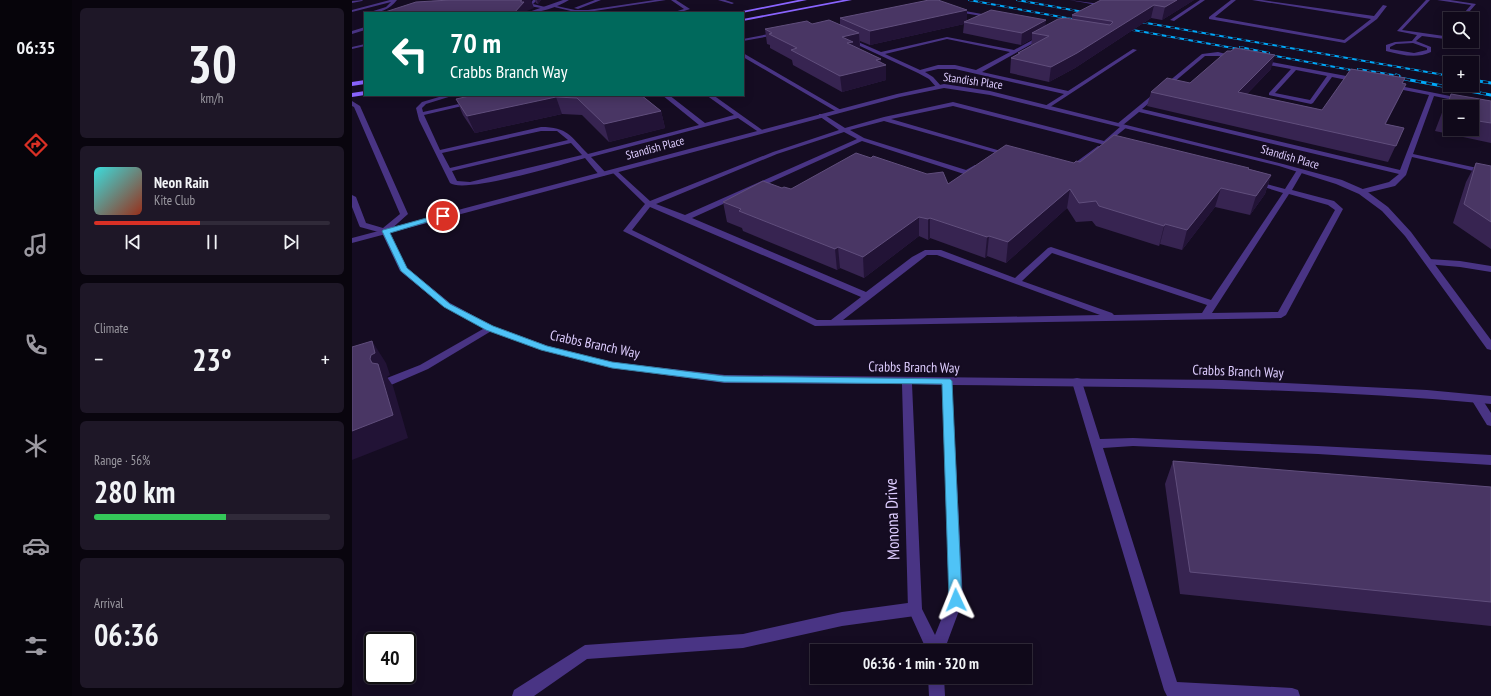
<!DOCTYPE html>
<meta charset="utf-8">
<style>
:root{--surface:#10091a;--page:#1e1727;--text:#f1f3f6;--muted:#9c9aa2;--line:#302a39;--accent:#d93025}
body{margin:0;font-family:"PT Sans Narrow",sans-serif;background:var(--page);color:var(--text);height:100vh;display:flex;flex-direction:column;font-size:15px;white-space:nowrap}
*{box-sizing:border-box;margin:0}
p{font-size:13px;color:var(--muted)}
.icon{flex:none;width:22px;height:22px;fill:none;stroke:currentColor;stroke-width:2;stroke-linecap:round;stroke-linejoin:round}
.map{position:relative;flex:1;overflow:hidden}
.side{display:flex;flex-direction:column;gap:8px;padding:8px;background:#09050e;width:280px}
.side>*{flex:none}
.banner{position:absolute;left:12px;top:12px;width:380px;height:84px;border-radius:0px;box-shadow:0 2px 10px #0003,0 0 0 1px var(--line);background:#00695c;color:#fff;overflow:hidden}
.controls{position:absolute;left:1091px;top:12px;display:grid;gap:8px}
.controls a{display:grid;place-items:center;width:36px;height:36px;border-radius:0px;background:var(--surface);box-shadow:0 2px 10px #0003,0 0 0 1px var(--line);font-size:20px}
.speed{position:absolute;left:12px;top:632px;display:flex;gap:8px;font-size:20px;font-weight:700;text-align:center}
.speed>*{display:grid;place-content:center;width:52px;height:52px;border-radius:50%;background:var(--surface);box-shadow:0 2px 10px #0003,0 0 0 1px var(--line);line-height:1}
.speed .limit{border:2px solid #111;border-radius:6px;background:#fff;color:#111}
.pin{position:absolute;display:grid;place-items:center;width:34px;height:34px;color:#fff;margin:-17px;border:2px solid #fff;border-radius:50%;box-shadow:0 1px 4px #0007}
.me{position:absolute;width:44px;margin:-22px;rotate:358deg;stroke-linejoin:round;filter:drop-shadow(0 0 3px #0008)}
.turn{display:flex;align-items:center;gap:14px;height:84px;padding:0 20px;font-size:18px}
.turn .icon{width:52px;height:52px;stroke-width:2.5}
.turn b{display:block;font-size:28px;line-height:34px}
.big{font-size:30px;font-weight:600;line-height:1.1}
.side .tile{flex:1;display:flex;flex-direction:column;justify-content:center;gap:6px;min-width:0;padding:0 14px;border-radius:6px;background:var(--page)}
.side .dial{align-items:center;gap:0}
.dial b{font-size:52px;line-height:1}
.song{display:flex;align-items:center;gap:12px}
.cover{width:48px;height:48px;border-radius:6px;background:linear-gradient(135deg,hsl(180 70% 55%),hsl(10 70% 35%))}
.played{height:4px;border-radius:2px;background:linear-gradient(90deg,var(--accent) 45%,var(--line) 45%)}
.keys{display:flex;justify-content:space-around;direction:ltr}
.heat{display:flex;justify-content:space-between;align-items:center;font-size:22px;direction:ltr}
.charge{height:6px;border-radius:3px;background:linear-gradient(90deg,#34c759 56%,var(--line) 0)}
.trip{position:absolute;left:458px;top:644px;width:222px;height:40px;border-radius:0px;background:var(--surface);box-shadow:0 2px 10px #0003,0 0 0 1px var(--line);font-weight:600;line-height:40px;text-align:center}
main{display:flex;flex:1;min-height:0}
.menu{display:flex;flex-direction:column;width:72px;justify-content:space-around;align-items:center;background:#06040a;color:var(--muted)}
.menu .icon{width:28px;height:28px}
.menu .selected{color:var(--accent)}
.menu b{font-size:18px;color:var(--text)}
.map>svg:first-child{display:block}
</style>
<main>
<nav class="menu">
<b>06:35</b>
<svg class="icon selected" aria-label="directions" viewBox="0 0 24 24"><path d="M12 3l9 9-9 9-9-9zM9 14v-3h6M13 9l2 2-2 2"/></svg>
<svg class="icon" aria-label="music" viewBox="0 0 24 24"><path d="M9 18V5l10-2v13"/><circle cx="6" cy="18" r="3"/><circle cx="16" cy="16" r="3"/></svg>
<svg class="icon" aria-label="phone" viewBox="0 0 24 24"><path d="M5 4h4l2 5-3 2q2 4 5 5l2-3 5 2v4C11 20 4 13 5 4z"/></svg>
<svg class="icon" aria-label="climate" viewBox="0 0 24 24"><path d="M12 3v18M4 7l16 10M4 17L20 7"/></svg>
<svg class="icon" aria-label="car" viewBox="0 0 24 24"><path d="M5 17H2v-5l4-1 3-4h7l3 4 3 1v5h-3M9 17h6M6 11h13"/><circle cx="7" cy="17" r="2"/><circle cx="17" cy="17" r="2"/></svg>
<svg class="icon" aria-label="filters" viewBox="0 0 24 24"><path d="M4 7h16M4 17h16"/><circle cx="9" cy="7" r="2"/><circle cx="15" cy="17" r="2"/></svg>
</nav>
<section class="side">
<div class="tile dial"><b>30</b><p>km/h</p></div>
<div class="tile">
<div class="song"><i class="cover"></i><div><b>Neon Rain</b><p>Kite Club</p></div></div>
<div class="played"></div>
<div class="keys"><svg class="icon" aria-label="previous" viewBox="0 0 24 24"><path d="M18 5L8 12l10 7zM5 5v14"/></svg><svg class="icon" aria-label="pause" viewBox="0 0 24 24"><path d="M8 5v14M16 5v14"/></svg><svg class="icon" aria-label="next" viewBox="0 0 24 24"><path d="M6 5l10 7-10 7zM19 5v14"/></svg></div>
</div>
<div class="tile"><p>Climate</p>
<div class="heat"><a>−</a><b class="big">23°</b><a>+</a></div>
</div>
<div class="tile"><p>Range · 56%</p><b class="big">280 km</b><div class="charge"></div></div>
<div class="tile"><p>Arrival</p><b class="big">06:36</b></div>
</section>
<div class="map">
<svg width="1139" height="696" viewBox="0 0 1139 696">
<rect width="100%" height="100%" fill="#150c22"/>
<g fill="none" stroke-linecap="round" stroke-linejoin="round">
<path fill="#493484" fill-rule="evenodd" d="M11 0 10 1 0 3V1Z
M38 0H45C37 10 28 13 15 13L34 7 39 2 0 12V10Z
M181 0H185L181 4 197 8 195 9 177 6Z
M243 0H249L226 9 222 8Z
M303 0H314L236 12H223L198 6 200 5 223 10H236Z
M319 0H324L338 9 326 13H319L332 9Z
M366 0H373L382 3 380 4Z
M717 0 756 5 765 0H770L757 7Z
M848 0H853L822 21 818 20Z
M879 0H884L863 17 992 40 1019 19 900 0H910L1022 16 1031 5 1035 6 1025 19 993 43 857 19V17Z
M1074 0H1078L1050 30 1092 36 1098 31V35L1093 39 1070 36 1064 41 1079 47V52C1064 59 1050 55 1034 51V45L1043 42 1060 41 1065 35 1045 31ZM1061 43 1075 48V50L1062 53 1038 49V47L1044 44Z
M1085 0H1098L1124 4 1111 19H1107L1119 5Z
M602 9 641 16 643 17 641 18 600 11Z
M13 27V30L0 34V31Z
M427 32 429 34 391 41V39Z
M688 36 692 37 630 72 716 91 781 49 785 50 695 109 693 108V106L712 94 603 69H586L573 72 581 77 590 87 585 88 577 79 566 73 493 39 497 38 529 52 595 37 662 50ZM595 39 658 52 624 70 603 65H586L568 70 533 54Z
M866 52 886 57 883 59 866 56H853L790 109 1048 170 1077 95 1036 87 1035 86 1038 84 1113 99 1114 100 1111 102 1082 96 1061 154 1139 171V175L1060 157 1054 175 1043 186 1010 194H1007V190L1037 182 1047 174 787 112 771 125H775V127L753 145 601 106 539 119 659 154V156H655L532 121 498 130 512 138 614 170 623 165 628 166 615 175 510 141 340 218 514 292 560 257 573 250H589L663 278 696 248 699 247 859 300 931 193 899 183 903 181 933 189 945 170 947 169 951 171 940 190 982 201 991 209 934 315 929 318 463 326 271 231 293 204 260 172V170H264L298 201 421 152 487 130 467 116V114H471L493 128 532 117 601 102 752 141 769 126H765V124L850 54ZM492 132 505 139 333 215 304 204 425 154ZM937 194 976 205 983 210 926 312 860 313ZM298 207 509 297 479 320H465L280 230ZM700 253 855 305 850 313 762 315 760 313 670 281ZM575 255H585L748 315 491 320Z
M391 53 489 110 490 111 485 112 391 57Z
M908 60 1005 78 1008 80 1005 82 980 77 961 103 959 104 917 95V93L939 69 906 63V61ZM944 70 975 76 958 100 923 93Z
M94 95H103L74 104 70 108 71 112 120 101 123 103 72 115 88 150 189 127C216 127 218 136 236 154L347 125 310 95H317L353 123 382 115 354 95H361L413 132 408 133 386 118 239 157 255 174 251 176H248L233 158C212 164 112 194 98 183L67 120 64 108 70 102ZM189 131H205L216 140 98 168 90 153ZM219 143 230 155 118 182 105 181 100 171Z
M746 146 751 147 724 167 715 170 712 168 720 165Z
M1077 259 1108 261 1139 266V272L1108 267 1074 264 1073 262Z
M138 325 141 326 143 328 141 330 76 369 39 385 35 384 34 381 35 378 68 365Z
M725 378 729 379 730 382 748 439 781 438 966 446 1139 455V465L966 454 781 446 751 448 825 682 940 688 946 690 948 696H815L812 690 720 382 721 379Z
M1124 395 1128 396 1139 413V426L1135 425 1119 399 1120 396Z
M563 602 568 604 570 609 568 614 563 616 490 626 391 648 235 659 182 696H160L162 690 233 645 391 634 490 612Z"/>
<path fill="#493484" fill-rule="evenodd" d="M211 0H217C206 7 187 13 174 13Z
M13 44V46L0 49V47Z
M592 84 638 91 931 164 990 180 1013 190 1036 207 1059 232 1139 340V350L1135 349 1053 236 1030 211 1007 194 984 184 927 166 638 95 592 88 548 97 0 243V238L545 94Z"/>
<path fill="#493484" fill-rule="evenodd" d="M0 101 8 106 56 214 37 231 55 268 98 303 141 326 196 346 260 362 373 375 871 380 1075 390 1139 396V404C960 387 780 387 600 385L611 600 592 651H575L556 609 550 384 373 383 260 368 189 350 135 330 92 307 48 271 30 233 8 227 7 225 0 207V195L4 197 14 223 31 228 48 214 2 107 0 106ZM560 384 590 385 597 600 583 635 570 609Z
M576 677H592L593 696H577Z"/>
<path fill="#8a64ff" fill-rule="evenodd" d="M446 0H455L390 13H381Z
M491 0H500L391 21V19Z
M13 80V84L0 86V82Z
M13 91V95L0 97V93Z"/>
<g stroke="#00a8f8" stroke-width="2">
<path id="rail-far1" d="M617 0 731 21
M665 0 737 13
M783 21 1098 76
M770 28 892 50
M888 47 917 53
M912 54 1010 72
M1006 69 1047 76"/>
</g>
<g stroke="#00a8f8" stroke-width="3">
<path id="rail" d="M1044 75 1047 76
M1095 75 1098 76
M1042 77 1139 95
M1120 80 1139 83"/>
</g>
<use href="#rail-far1" stroke="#150c22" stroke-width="1.5" stroke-dasharray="4.5" stroke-linecap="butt"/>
<use href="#rail" stroke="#150c22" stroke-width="2" stroke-dasharray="5.5" stroke-linecap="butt"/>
</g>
<path fill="#372451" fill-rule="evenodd" d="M183 0H189L186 4 184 3Z
M842 0 810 20 799 18 723 68 697 82 658 73 659 58 666 54V53L679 46 680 39 669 45 611 33 612 24 518 45 508 41V48H506L529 62 534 80 490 92 441 65 440 60 418 48V45L415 44 413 29 460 24 488 25V18L615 21 694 26 720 19V15Z
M919 69 895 94 970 110 1053 78 1051 83 1047 98 1034 124 1052 128 1036 162 795 106 799 92 838 83Z
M1099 94 1139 101V143L1083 131 1091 110ZM1098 107H1120V129H1098Z
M289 95 309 111 313 128 257 142 230 115 210 114 123 133 111 115 104 99Z
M728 162 897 169 919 175 913 194 898 215 863 207 830 250 808 244 807 246 744 226 740 221 724 222 715 208 654 263 635 256 633 258 578 238 576 240 567 236 512 278 488 268 485 270 391 231 390 228 375 222 371 202 430 188 439 189 596 184Z
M1124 163 1139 166V249L1101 223 1114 182Z
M821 461 1139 487V626L828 594 813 484Z"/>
<path fill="#221336" d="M80 0H179L182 8 175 11 176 13H162L84 8Z
M185 0H189L186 4Z
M825 0H842L810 20 813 7Z
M802 5 799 18 723 68 697 82 699 67Z
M615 10V22H612V24L518 45V31Z
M694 20 693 31 680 33V39L669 45 670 33Z
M507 33 508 48 501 49 490 37Z
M923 55 919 69 882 107 886 92Z
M529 59V66L534 65V80L490 92 488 76 524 60Z
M1054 84 1047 98 1026 139 1033 124Z
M204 97 210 114 123 133 115 116Z
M309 111 313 128 257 142 252 124Z
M919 175 913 194 898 215 904 196Z
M869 188 863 207 830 250 835 230Z
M718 189 715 208 654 263 656 242Z
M567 217V236L512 278 511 257Z
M578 218V238L576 240V219Z
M813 224 808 244 807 246 812 226Z
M637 236 635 256 633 258 635 237Z
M486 247 488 268 485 270 483 249Z
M20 341 34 363 38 375 35 377 41 386 56 438 0 460V431L20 363 18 359Z"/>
<path fill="#493664" stroke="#604e7c" d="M98 0H170H169V2H172L162 13H30L64 2Z
M577 0H586L615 10 518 31 488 18Z
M749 0H825L813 7 802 5 725 53 699 67 659 58 668 53H666L697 36 680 33 706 19 713 18 758 25 761 22 759 21 720 15Z
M639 10 694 20 670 33 612 22Z
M477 20 507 33 490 37 501 42 495 43 529 59 524 60 534 65 488 76 439 50 445 48 417 34 420 33 413 29 455 21 460 24Z
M883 48 923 55 886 92 970 110 999 69 1053 78 1050 83 1054 84 1033 124 1052 128 1044 146 799 92 815 78 838 83 875 51H879Z
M1099 94 1139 101V123L1120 120V107H1098V115L1092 114Z
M122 95H289L309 111 252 124 225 98 204 97 115 116 104 99Z
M762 135 897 168 896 169 919 175 904 196 869 188 835 230 813 224 812 226 747 206 744 201 727 203 718 189 656 242 637 236 635 237 578 218 576 219 567 217 511 257 486 247 483 249 387 211 389 209 371 202 411 181 430 188 432 187 439 189 504 153 519 158 521 156 575 174 591 172 596 184 654 145 722 163 724 161 728 162Z
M1124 163 1139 166V222L1112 204Z
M20 341 23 353 19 355 18 359 20 363 26 364 41 415 0 431V347Z
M821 461 1139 487V602L838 572Z"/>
<path fill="#4fc3f7" stroke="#337fa1" d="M89 214H91L95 216 38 233 55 268 98 304 141 326 195 346 260 362 372 376 598 379 600 381 610 600 608 604 604 606 599 604 597 600 590 384 372 382 260 368 189 350 134 330 92 307 49 271 30 231 31 230Z"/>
<g text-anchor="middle" stroke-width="4" stroke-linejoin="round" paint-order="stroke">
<g font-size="12" fill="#decdff" stroke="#150c22">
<text transform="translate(621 81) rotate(8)" y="4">Standish Place</text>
<text transform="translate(303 148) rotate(-15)" y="4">Standish Place</text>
<text transform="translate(938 157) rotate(16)" y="4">Standish Place</text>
</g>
<g font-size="14" fill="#decdff" stroke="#150c22">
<text transform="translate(243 344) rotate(12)" y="5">Crabbs Branch Way</text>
<text transform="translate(562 367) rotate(1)" y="5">Crabbs Branch Way</text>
<text transform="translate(886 371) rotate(2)" y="5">Crabbs Branch Way</text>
</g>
<g font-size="17" fill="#decdff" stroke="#150c22">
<text transform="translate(540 519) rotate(-92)" y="6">Monona Drive</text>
</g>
</g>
</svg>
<div class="controls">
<a><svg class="icon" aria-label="search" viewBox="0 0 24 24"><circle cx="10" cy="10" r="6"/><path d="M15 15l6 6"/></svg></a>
<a>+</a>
<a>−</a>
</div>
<div class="speed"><div class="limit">40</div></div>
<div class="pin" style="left:91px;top:216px;background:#d93025"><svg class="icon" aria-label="arrive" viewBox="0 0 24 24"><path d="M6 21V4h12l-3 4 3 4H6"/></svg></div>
<svg class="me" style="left:604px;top:600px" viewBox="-20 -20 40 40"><path d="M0-17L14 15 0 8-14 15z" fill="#4fc3f7" stroke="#fff" stroke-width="4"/></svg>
<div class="trip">06:36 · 1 min · 320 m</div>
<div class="banner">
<div class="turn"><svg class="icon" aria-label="left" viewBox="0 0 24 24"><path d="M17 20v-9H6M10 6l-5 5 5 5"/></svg><div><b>70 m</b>Crabbs Branch Way</div></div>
</div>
</div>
</main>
